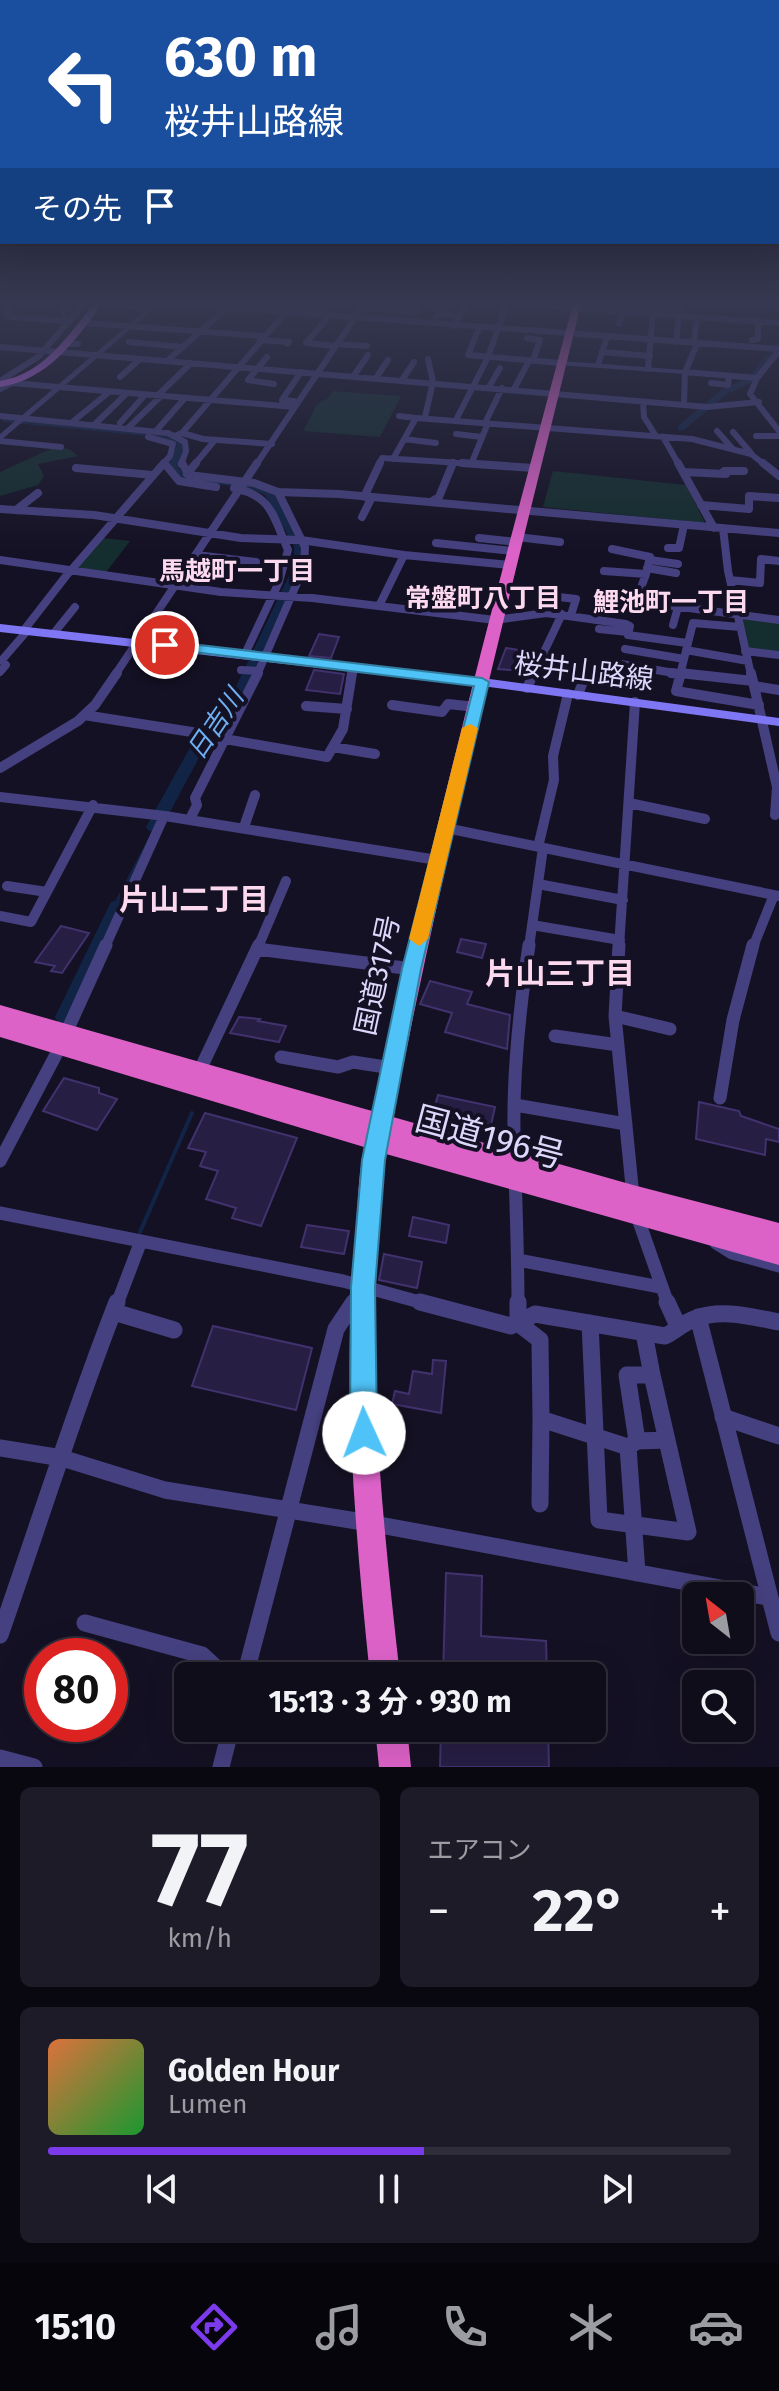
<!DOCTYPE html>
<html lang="ja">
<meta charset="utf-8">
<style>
:root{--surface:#100d1b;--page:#1e1b28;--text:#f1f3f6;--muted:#9c9ca3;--line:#302d3a;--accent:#7c3aed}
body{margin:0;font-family:"Fira Sans","Noto Sans JP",sans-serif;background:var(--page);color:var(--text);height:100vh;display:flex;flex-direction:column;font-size:30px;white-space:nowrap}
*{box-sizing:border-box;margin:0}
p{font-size:26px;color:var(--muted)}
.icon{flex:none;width:44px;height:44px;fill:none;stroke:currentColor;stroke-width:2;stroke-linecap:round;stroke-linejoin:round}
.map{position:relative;height:1767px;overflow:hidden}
.side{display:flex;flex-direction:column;gap:20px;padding:20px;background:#09070f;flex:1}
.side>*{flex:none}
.banner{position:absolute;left:0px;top:0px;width:780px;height:244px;box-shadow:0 8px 32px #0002,0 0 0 2px var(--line);background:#1a4fa0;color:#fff;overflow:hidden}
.needle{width:52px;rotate:329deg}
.tools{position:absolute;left:682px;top:1582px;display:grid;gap:16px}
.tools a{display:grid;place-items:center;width:72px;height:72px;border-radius:12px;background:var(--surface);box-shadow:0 8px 32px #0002,0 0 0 2px var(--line);font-size:40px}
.speed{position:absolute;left:24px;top:1638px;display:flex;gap:16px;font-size:40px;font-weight:700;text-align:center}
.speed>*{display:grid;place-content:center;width:104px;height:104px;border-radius:50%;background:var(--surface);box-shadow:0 8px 32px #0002,0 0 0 2px var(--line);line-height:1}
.speed .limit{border:12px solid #d22;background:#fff;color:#111}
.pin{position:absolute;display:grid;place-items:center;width:68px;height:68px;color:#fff;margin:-34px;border:4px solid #fff;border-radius:50%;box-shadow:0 2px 8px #0007}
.me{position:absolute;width:88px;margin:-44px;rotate:358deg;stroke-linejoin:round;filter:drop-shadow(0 0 6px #0008)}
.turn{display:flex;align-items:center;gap:28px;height:168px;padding:0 32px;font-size:36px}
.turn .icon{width:104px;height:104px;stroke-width:2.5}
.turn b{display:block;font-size:56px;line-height:68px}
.then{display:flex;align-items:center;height:76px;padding:0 32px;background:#0003;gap:16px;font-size:30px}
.big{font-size:60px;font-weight:700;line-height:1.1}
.side .tile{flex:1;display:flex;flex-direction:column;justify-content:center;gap:12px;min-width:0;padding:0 28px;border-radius:12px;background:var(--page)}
.side .dial{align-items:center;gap:0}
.dial b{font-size:104px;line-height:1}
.song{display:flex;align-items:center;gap:24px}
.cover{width:96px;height:96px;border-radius:12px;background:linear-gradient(135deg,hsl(20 70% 55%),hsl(130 70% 35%))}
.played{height:8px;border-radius:4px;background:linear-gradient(90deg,var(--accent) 55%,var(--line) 55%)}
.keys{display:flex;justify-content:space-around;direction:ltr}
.heat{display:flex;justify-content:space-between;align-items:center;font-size:44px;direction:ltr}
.side .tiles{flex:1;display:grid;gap:20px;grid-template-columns:1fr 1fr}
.tile:last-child{grid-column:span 2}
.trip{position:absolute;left:174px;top:1662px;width:432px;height:80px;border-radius:12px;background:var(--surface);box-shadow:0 8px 32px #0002,0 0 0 2px var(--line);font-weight:700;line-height:80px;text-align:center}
.menu{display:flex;height:128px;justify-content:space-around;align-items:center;background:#06050b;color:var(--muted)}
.menu .icon{width:56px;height:56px}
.menu .current{color:var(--accent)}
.menu b{font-size:36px;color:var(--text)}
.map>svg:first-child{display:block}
</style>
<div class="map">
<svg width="779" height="1767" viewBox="0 0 779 1767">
<rect width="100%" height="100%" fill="#151124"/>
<path fill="#142d2e" d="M333 391 401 396 380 437 303 431 317 404 328 398Z
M55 447 69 449 78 456 38 464 44 476 38 485 0 496V472Z
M553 471 686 485 705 523 543 507Z
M103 538 130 541 104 575 75 571Z
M741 618 779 622V652L748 649Z"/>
<path fill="#122446" d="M0 418 163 433 185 445 178 467 186 475 273 491C282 508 301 533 303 552 305 584 243 695 226 729L209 732 158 822 68 1007H64L83 962 205 731 209 725 218 724 294 565V546L265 495 251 489 182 479 168 464 177 446 166 438 4 422Z"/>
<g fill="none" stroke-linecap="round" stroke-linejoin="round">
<path stroke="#122446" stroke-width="4" d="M140 1232 192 1113"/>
<path fill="#122446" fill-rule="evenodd" d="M776 343H779V350L755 381 727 394 684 430H678V426L721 390 749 377Z
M204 731 211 735 162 827 159 831H149L146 827 197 735Z
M117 900 123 902 125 906 73 1017 70 1022 64 1024 58 1022 55 1017 109 906 111 902Z"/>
</g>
<path fill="#271e44" stroke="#41326e" stroke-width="2" d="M319 634 339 637 331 658 309 656Z
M506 648 532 652 525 671 498 669Z
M314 670 344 674 340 694 306 690Z
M61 926 89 933 62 973 51 971 55 966 35 962Z
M461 939 486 944 482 958 457 952Z
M430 981 472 992 467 1004 510 1015 507 1049 445 1032 452 1013 420 1004Z
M239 1017 260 1019 258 1021 286 1026 279 1042 230 1033Z
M64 1078 99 1088V1093L117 1099 97 1130 43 1111Z
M438 1095 495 1107 491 1125 433 1113Z
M699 1102 739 1111 741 1116 779 1129V1142L766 1139 765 1155 696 1139Z
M205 1113 297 1138 261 1226 232 1218 236 1208 206 1199 218 1171 200 1166 206 1152 188 1148Z
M413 1217 449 1225 446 1243 409 1236Z
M307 1225 349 1231 344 1254 301 1247Z
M384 1254 422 1262 417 1288 379 1280Z
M213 1326 312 1348 296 1410 192 1386Z
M433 1360 446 1361 441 1413 392 1404 395 1391 409 1394 413 1371 432 1374Z
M446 1573 482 1576 481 1636 546 1641 547 1676H443Z
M441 1728H548L549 1767H440Z"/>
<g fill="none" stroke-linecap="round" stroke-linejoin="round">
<path stroke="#45407f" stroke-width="6" d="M13 304 7 315 10 317 65 321
M62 304 65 322H69
M131 304 129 307 146 308
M182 304 779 349
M517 304 779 323
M362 307 416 312 422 304
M753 307 756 304 779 307
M329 316 306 343 335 346
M681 316 683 304
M436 317 439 314 460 316
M84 323 263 336
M619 324 626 304
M453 326 467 304
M479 328 468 355 561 363
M527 338 540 340 533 361
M260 340 289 342 287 344
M752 340 758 339V321
M129 342 183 347
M676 342 679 316
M694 343 697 317
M65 344H78
M337 344 367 346
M0 347 707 407 759 402
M779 351 757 378 750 394 779 431
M602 352 650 356
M267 357 248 380 274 384
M167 361 228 307
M598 365 607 337
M648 369 653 314
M685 372 757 378
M120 377 140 359
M353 377 368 355
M376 378 388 360
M402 380 414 362
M0 381 38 357 84 304
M711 383 728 385 729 376
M489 387 500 368
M0 389 12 383 294 407
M514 389 529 361
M156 397 191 363
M294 401 282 400 301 372
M643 402 644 417 656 436
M684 405 685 372 697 344
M0 416 168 433 185 442 186 451 181 465
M425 417 433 382 428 359
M416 418 692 439 751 454 765 465
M456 420 488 357 507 304
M71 423 108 393
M120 423 144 396
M485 423 502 388
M94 425 125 395
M128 428 160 397
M156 431 184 399
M717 431 732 448
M733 432 751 453
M182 433 203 439 272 444
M456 434 482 437
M174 436 182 433 293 304
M756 436H779
M148 437 173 444 170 456 162 465
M663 437 679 465
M404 439 436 443
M0 441 61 447
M393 459 416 418 399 416
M472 462 488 423
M194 465 215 440
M256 465 364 304
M379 465 382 458 492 465
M453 465 454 462"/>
<path stroke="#45407f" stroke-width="8" d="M182 463 189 475 254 483 278 492 339 494 779 533
M462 463 533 468
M678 463 714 528
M763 463 779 476
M165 464 179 481 216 487
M76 468 153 475
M683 472 726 474 724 471H744
M187 474 196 463
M234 488C273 496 273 517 288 550L279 582 245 654
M364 497 380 463
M431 502 439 497 453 463
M701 505 749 509V496L779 498
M0 509 94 515 241 538 301 540 404 555 510 565
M16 510 38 493
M362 517 372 497
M723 528 728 571 751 675
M517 537 560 542
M479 538 516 542
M436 543 513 551
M668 548H679L684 525
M612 549 650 557 646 574
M196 555 256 562
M0 560 221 592 312 598 495 620 546 613 626 624 630 626 628 635 687 643
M650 560 678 564
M647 568 676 573
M604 571 646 574 636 601 779 620
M730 580 760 583 761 559 779 561
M550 596 576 599 571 615
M379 606 404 555
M673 625 678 607
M599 629 628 632
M24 630 66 576 164 463
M54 633 75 607
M625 649 684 659
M686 650 748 661
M745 651 779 655
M621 664 680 674
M241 670 259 671
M0 672 6 665 2 660 27 631
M680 673 694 675
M115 675 257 463
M257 675 304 567 305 547 278 492
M352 675 353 667
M533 675 562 614
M680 675 693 623 740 627"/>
<path stroke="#45407f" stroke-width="10" d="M671 673 680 674
M680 673 753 681
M681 673 676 691 759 705
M751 673 777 787 775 815
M754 686 779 690
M527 688 534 673
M578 695 585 676
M392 705 442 712 448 704 476 707
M306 706 347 709
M84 715 198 733
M225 739 327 757 343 729 352 673
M333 747 375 754
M0 768 78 721 95 705 117 673
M0 797 165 816 437 860
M629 803 705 819
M190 819 197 805 195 798 258 673
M244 827 255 795
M446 828 779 896
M538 847 554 780 553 756 568 694
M538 884 623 900
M7 886 47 892
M0 916 31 922 93 805
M532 925 620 940
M105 947 164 816
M258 947 286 881
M529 947 543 848
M619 947 635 702
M753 947 774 895"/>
<path stroke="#45407f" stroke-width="13" d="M259 945 257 949 412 969
M619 945 615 1016 633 1196
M615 1016 670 1029
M66 1033 106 945
M555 1036 618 1045
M281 1057 338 1067 353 1062 392 1068
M199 1072 257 949
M720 1098 733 1020 753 945
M515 1105 626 1124
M0 1161 60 1047
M0 1213 343 1281 427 1304
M636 1213 668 1304
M716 1243 732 1253 779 1266
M518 1260 660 1287
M117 1304 141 1241
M352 1304 358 1295
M518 1304C518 1246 515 1188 514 1130 513 1069 520 1006 529 945"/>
<path stroke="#45407f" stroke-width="17" d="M420 1302 511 1326 535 1314 665 1336C675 1331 683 1323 694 1319 721 1308 752 1317 779 1322
M518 1302V1323L540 1340 541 1419 628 1447
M667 1302 678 1326
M114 1312 174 1330
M698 1317 779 1633
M590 1323 599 1520 688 1532 652 1375
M723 1417 779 1436
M637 1441 667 1440
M0 1448 62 1458 165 1490 369 1523 768 1597
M540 1504 541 1419
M637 1573 628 1447 637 1441 627 1375H652L644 1333
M85 1623 202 1655 225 1676
M0 1635C39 1524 74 1411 117 1302
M245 1676 336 1329 354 1302
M0 1758 34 1767
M221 1767 231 1728"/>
<path fill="#45407f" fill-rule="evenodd" d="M153 304H160L0 441V434Z
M561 361 685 370 689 372 685 374 558 365 557 363Z"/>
<path fill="#7f76f4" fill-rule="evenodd" d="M0 624 482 678 779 718V726L482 686 0 632Z"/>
<path fill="#c567f3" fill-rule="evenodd" d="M94 304H102C74 342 49 379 0 387V381C44 374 67 336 94 304Z"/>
<path fill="#dc62c8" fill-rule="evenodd" d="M573 304H581C515 574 446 844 393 1117L633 1185 779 1223V1265L386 1154C380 1183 380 1215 378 1245 368 1389 384 1532 400 1676H370C355 1530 342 1385 355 1238 358 1208 358 1177 364 1147L0 1037V1005L372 1111C430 840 501 572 573 304Z
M375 1728H407L411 1767H379Z"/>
</g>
<linearGradient id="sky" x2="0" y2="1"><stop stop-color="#0c0914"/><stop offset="0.55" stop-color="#353850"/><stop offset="1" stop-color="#353850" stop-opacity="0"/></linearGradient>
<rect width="779" height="551" fill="url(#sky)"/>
<path fill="#4fc3f7" stroke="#337fa1" stroke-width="2" d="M165 641 482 678 489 682 421 969 385 1160 375 1287 377 1433 373 1442 364 1446 354 1442 350 1433 351 1287 362 1160 402 969 474 686 160 648V642Z"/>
<path fill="#f59e0b" d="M470 724 478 728 428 939 419 946 409 939 462 728Z"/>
<g text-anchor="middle" stroke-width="8" stroke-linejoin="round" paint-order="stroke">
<g font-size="26" font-weight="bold" fill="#fcd9ee" stroke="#151124">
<text x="237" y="580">馬越町一丁目</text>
<text x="483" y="607">常盤町八丁目</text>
<text x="671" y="611">鯉池町一丁目</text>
</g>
<g font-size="26" font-style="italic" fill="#6eb0f3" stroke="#151124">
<text transform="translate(215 724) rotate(-56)" y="9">日吉川</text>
</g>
<g font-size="28" fill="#ddd7fc" stroke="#151124">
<text transform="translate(584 671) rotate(7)" y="10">桜井山路線</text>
<text transform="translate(377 975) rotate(-78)" y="10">国道317号</text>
</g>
<g font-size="30" font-weight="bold" fill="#fcd9ee" stroke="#151124">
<text x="194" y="910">片山二丁目</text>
<text x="560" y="984">片山三丁目</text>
</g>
<g font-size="34" fill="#ddd7fc" stroke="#151124">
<text transform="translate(490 1137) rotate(15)" y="12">国道196号</text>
</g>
</g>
</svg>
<div class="tools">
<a><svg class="needle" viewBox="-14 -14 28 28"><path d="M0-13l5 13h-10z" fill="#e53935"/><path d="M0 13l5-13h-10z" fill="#9c9ca3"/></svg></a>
<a><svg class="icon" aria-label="search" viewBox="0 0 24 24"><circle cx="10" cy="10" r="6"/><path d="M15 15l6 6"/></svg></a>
</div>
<div class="speed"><div class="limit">80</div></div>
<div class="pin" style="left:165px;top:645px;background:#d93025"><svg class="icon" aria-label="arrive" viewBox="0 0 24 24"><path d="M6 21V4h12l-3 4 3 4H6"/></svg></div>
<svg class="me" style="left:364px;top:1433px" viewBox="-20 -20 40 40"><circle r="19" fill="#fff"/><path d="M0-13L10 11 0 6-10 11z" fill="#4fc3f7"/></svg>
<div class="trip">15:13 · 3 分 · 930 m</div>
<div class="banner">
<div class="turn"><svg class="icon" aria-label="left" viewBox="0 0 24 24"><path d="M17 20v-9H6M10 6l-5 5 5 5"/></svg><div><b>630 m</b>桜井山路線</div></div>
<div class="then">その先<svg class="icon" aria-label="arrive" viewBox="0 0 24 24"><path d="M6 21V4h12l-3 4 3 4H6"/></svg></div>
</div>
</div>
<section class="side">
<div class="tiles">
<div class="tile dial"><b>77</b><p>km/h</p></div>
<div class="tile"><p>エアコン</p>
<div class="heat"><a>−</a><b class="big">22°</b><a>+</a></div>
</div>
<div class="tile">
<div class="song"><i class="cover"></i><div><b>Golden Hour</b><p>Lumen</p></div></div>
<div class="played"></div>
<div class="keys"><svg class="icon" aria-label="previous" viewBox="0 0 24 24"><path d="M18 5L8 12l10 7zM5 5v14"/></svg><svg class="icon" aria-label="pause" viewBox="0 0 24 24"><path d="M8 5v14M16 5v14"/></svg><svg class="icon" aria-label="next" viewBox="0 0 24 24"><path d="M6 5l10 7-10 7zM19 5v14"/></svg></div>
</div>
</div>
</section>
<nav class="menu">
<b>15:10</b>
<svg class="icon current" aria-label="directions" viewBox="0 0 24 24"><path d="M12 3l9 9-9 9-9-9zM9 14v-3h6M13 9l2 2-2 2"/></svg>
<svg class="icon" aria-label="music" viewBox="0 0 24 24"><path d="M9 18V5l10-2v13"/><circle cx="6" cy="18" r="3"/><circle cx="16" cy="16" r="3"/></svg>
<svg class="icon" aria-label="phone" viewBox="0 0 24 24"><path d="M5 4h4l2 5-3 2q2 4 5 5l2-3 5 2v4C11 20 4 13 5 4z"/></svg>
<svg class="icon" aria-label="climate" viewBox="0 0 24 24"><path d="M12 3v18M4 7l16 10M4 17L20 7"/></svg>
<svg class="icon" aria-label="car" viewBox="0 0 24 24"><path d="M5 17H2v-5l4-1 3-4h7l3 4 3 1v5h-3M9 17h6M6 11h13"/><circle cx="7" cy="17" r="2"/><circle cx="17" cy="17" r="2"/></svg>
</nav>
